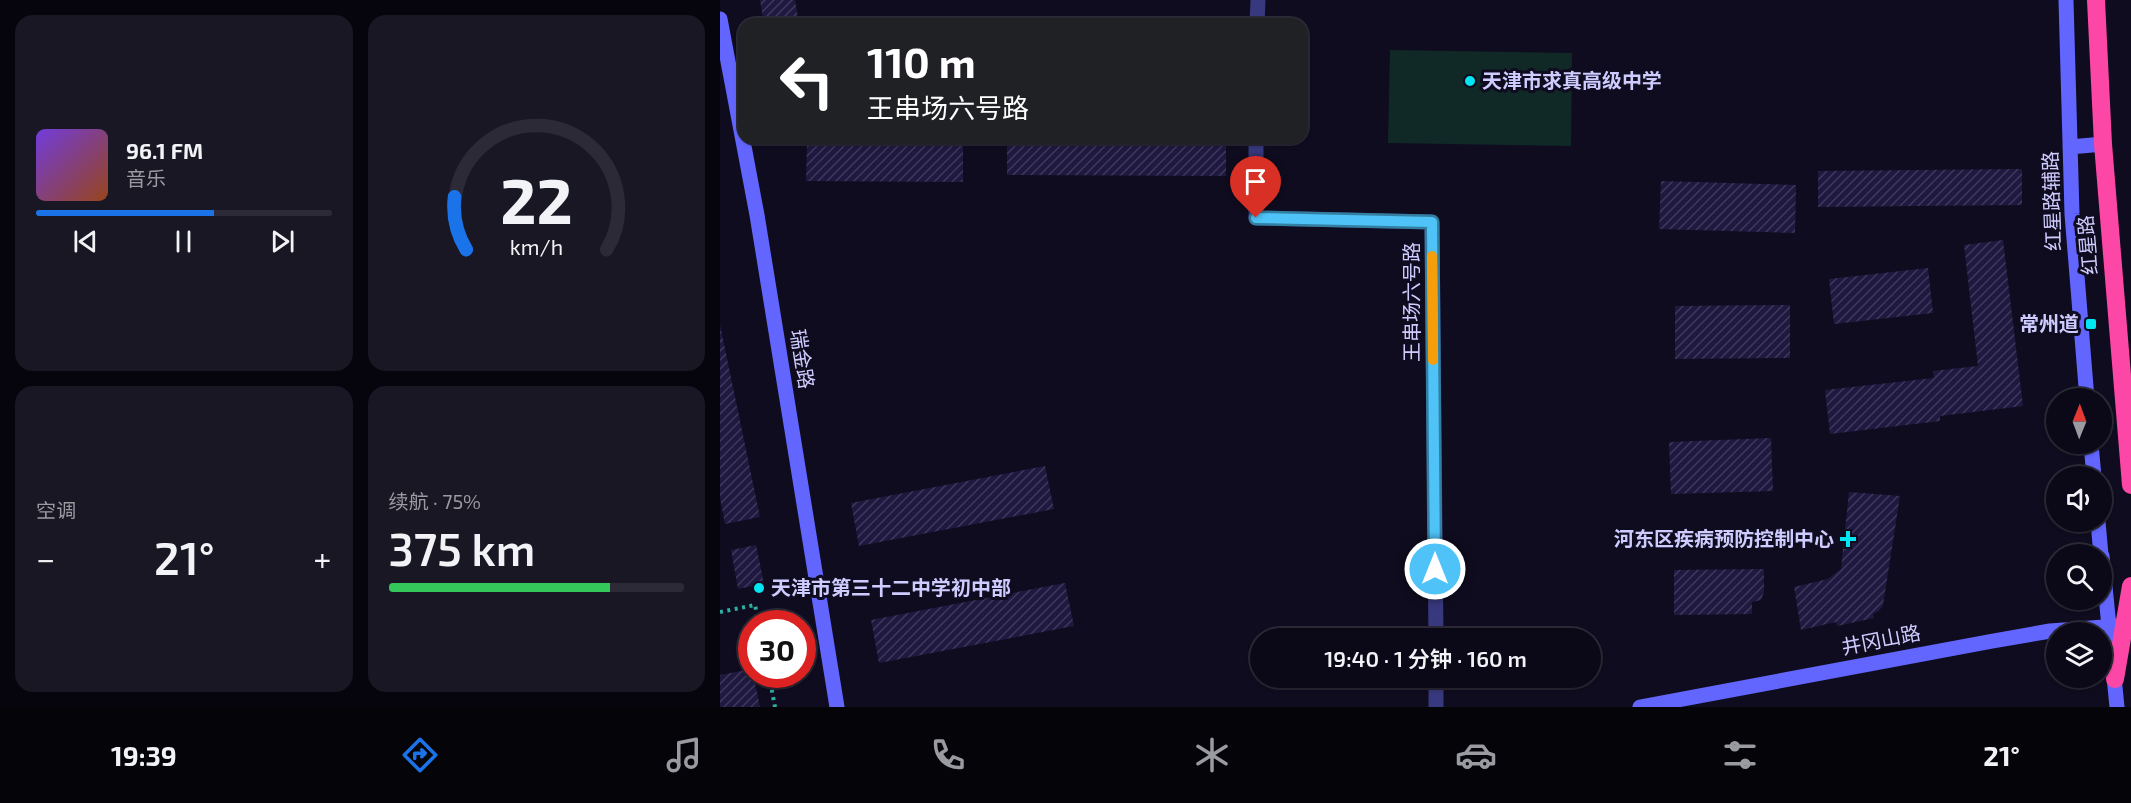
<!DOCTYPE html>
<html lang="zh">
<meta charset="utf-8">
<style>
:root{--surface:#0b0917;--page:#191724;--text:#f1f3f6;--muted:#9a9aa1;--line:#2b2a36;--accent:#1a73e8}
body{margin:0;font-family:"Exo 2","Noto Sans SC",sans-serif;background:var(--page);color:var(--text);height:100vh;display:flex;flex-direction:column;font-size:22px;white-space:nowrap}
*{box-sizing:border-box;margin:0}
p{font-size:20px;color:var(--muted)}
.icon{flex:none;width:33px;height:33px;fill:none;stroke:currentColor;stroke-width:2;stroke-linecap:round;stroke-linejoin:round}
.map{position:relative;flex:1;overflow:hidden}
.side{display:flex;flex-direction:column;gap:15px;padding:15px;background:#06050d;width:720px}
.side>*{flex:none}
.guide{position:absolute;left:18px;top:18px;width:570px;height:126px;border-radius:18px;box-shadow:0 2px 4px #0004,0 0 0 2px var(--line);background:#202124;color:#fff;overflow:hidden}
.needle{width:39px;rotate:1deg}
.buttons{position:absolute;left:1326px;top:388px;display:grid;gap:12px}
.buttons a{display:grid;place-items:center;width:66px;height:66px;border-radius:50%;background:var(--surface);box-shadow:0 2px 4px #0004,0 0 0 2px var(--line);font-size:30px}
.speed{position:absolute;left:18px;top:610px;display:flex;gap:12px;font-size:30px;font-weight:700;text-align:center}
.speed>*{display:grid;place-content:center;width:78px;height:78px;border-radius:50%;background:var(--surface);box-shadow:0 2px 4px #0004,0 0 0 2px var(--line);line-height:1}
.speed .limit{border:9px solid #d22;background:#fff;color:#111}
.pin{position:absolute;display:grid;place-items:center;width:51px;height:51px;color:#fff;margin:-62px -26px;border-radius:50% 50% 50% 0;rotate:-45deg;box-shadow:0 0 6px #0007}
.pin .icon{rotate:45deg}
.me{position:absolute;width:66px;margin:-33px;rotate:0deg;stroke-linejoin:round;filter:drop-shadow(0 0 4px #0008)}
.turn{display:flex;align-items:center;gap:21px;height:126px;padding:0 30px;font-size:27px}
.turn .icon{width:78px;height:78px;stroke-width:2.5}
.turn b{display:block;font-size:42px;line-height:51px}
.big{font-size:45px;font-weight:600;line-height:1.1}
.side .widget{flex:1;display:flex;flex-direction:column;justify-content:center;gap:9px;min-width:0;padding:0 21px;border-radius:18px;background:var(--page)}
.side .dial{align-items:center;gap:0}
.dial svg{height:156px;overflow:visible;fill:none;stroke:var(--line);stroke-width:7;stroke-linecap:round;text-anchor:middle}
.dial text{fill:var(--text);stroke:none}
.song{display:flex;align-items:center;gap:18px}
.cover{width:72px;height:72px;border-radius:9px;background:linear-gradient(135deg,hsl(260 70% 55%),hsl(20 70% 35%))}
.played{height:6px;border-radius:3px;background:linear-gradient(90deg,var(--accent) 60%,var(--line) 60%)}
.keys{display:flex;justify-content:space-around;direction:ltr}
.heat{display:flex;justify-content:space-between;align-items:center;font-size:33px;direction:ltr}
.charge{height:9px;border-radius:4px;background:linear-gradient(90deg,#34c759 75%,var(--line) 0)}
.side .tiles{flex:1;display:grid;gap:15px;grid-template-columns:repeat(2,1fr)}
.trip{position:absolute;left:530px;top:628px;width:351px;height:60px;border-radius:30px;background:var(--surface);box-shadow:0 2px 4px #0004,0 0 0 2px var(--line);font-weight:600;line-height:60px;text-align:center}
.menu{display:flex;height:96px;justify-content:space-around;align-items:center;background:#040409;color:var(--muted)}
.menu .icon{width:42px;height:42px}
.menu .current{color:var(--accent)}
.menu b{font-size:27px;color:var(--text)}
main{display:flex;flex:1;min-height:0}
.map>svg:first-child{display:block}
</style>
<main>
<section class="side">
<div class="tiles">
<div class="widget">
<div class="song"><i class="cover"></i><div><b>96.1 FM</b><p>音乐</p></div></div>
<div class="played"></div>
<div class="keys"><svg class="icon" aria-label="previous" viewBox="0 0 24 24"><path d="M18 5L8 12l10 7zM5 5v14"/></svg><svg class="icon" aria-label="pause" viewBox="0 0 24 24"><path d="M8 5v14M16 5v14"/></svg><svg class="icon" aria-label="next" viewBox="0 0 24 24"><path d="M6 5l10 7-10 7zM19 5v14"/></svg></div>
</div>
<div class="widget dial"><svg viewBox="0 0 100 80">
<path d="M14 69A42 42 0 1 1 86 69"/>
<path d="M14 69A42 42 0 0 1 8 42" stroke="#1a73e8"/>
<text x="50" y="56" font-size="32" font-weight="700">22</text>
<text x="50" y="72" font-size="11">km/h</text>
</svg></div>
<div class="widget"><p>空调</p>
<div class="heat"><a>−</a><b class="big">21°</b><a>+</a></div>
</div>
<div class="widget"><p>续航 · 75%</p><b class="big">375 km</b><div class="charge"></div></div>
</div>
</section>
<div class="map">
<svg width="1411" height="707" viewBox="0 0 1411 707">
<defs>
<pattern id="building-hatch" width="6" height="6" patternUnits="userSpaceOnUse" patternTransform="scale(1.5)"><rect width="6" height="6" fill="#1f1940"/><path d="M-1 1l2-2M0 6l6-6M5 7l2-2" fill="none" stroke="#3e395d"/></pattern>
</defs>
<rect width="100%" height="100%" fill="#0f0c1f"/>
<path fill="#102927" d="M670 50 852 53 851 146 668 143Z"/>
<path fill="url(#building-hatch)" d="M40 0H75L79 24H44Z
M287 140 506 141V176L287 175Z
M87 145H243V182L86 181Z
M1302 169V205L1098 207V171Z
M941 181 1076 185 1075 233 939 229Z
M1283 240 1303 406 1220 416V421L1110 434 1105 390 1214 378 1213 371 1258 366 1244 245Z
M1208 268 1213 313 1114 324 1109 279Z
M1070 305V358L955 359V306Z
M0 325 40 517 5 524 0 498Z
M1051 438 1053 491 951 494 949 442Z
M325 466 334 509 139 546 131 503Z
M1129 492 1180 496 1163 605 1159 611 1153 614 1154 618 1117 626 1116 622 1081 630 1074 587 1108 579 1121 569Z
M36 545 44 584 18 589 11 550Z
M1044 569V592L1041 600 1032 602V614L954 615V570Z
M345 583 354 626 159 663 151 620Z
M32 669 40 707H0V675Z"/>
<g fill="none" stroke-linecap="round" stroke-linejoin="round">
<path stroke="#2eafa2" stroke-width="4" stroke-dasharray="3 4.5" stroke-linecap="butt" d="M0 612 35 605 39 624
M49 675 55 707"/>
<path stroke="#38387e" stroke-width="15" d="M537 24 538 0
M536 138V218L712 222 716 639
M716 678V707"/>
<path stroke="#6266fe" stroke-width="15" d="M1346 0 1352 214 1367 399
M0 19 37 215 117 707
M1350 147 1383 144
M1371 444 1374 477
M1378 522 1381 555
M1382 556 1397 707
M920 707 1273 641 1330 631 1411 625"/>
<path stroke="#fd47a6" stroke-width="18" d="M1376 0 1383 144 1411 485
M1395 679 1411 586"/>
</g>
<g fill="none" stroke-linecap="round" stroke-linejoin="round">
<g stroke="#337fa1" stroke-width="15">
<path id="route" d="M536 218 712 222 715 569"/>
</g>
<use href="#route" stroke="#4fc3f7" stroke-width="10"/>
<path stroke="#f59e0b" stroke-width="10" d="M712 256 713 360"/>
</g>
<g fill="#02e6f3" stroke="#0f0c1f" stroke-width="2">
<circle cx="750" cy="81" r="6"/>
<rect x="1365" y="318" width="12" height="12" rx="3"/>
<path d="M1125 530h6v6h6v6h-6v6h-6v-6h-6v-6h6z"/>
<circle cx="39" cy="588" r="6"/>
</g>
<g text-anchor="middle" stroke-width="6" stroke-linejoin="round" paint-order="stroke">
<g font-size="20" font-weight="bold" fill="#cecbff" stroke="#0f0c1f" text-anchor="start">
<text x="762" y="88">天津市求真高级中学</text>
<text x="1359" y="331" text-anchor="end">常州道</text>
<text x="1114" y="546" text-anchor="end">河东区疾病预防控制中心</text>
<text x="51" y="595">天津市第三十二中学初中部</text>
</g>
<g font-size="20" fill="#cecbff" stroke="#0f0c1f">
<text transform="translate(1332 201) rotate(-92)" y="7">红星路辅路</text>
<text transform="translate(1368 245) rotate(-95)" y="7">红星路</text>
<text transform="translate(692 302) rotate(-90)" y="7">王串场六号路</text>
<text transform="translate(82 359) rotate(81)" y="7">瑞金路</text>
<text transform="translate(1161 640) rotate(-11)" y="7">井冈山路</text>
</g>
</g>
</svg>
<div class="buttons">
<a><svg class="needle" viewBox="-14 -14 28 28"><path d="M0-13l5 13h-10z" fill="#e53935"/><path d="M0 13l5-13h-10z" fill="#9a9aa1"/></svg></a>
<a><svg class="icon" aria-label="sound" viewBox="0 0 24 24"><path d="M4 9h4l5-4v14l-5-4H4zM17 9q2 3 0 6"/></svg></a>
<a><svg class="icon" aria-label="search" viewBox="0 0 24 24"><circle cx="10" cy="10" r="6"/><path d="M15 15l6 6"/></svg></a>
<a><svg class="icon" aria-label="layers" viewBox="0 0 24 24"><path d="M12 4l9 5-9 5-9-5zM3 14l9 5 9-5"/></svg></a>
</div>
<div class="speed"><div class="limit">30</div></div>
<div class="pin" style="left:536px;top:218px;background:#d93025"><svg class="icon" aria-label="arrive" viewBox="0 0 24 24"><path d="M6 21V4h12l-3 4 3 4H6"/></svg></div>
<svg class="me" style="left:715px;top:569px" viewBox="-20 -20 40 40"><circle r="17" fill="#4fc3f7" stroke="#fff" stroke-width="3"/><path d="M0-11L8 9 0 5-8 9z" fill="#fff"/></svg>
<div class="trip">19:40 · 1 分钟 · 160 m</div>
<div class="guide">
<div class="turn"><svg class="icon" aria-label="left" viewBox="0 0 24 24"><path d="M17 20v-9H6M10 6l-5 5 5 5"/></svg><div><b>110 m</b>王串场六号路</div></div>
</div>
</div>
</main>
<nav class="menu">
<b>19:39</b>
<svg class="icon current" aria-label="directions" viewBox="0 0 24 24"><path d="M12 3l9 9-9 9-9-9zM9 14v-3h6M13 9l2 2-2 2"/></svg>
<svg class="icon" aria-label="music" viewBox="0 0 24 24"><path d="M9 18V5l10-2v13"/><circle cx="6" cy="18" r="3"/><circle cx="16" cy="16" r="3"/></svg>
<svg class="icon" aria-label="phone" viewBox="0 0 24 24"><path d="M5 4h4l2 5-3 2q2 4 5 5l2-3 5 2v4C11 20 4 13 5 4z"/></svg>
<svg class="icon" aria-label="climate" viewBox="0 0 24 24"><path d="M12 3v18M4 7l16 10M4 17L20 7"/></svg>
<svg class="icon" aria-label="car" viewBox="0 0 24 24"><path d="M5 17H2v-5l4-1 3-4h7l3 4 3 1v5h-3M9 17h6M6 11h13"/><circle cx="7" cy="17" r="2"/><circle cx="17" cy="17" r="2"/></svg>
<svg class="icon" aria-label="filters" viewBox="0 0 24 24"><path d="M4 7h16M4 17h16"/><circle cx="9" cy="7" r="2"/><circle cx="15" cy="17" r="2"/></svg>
<b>21°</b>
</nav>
